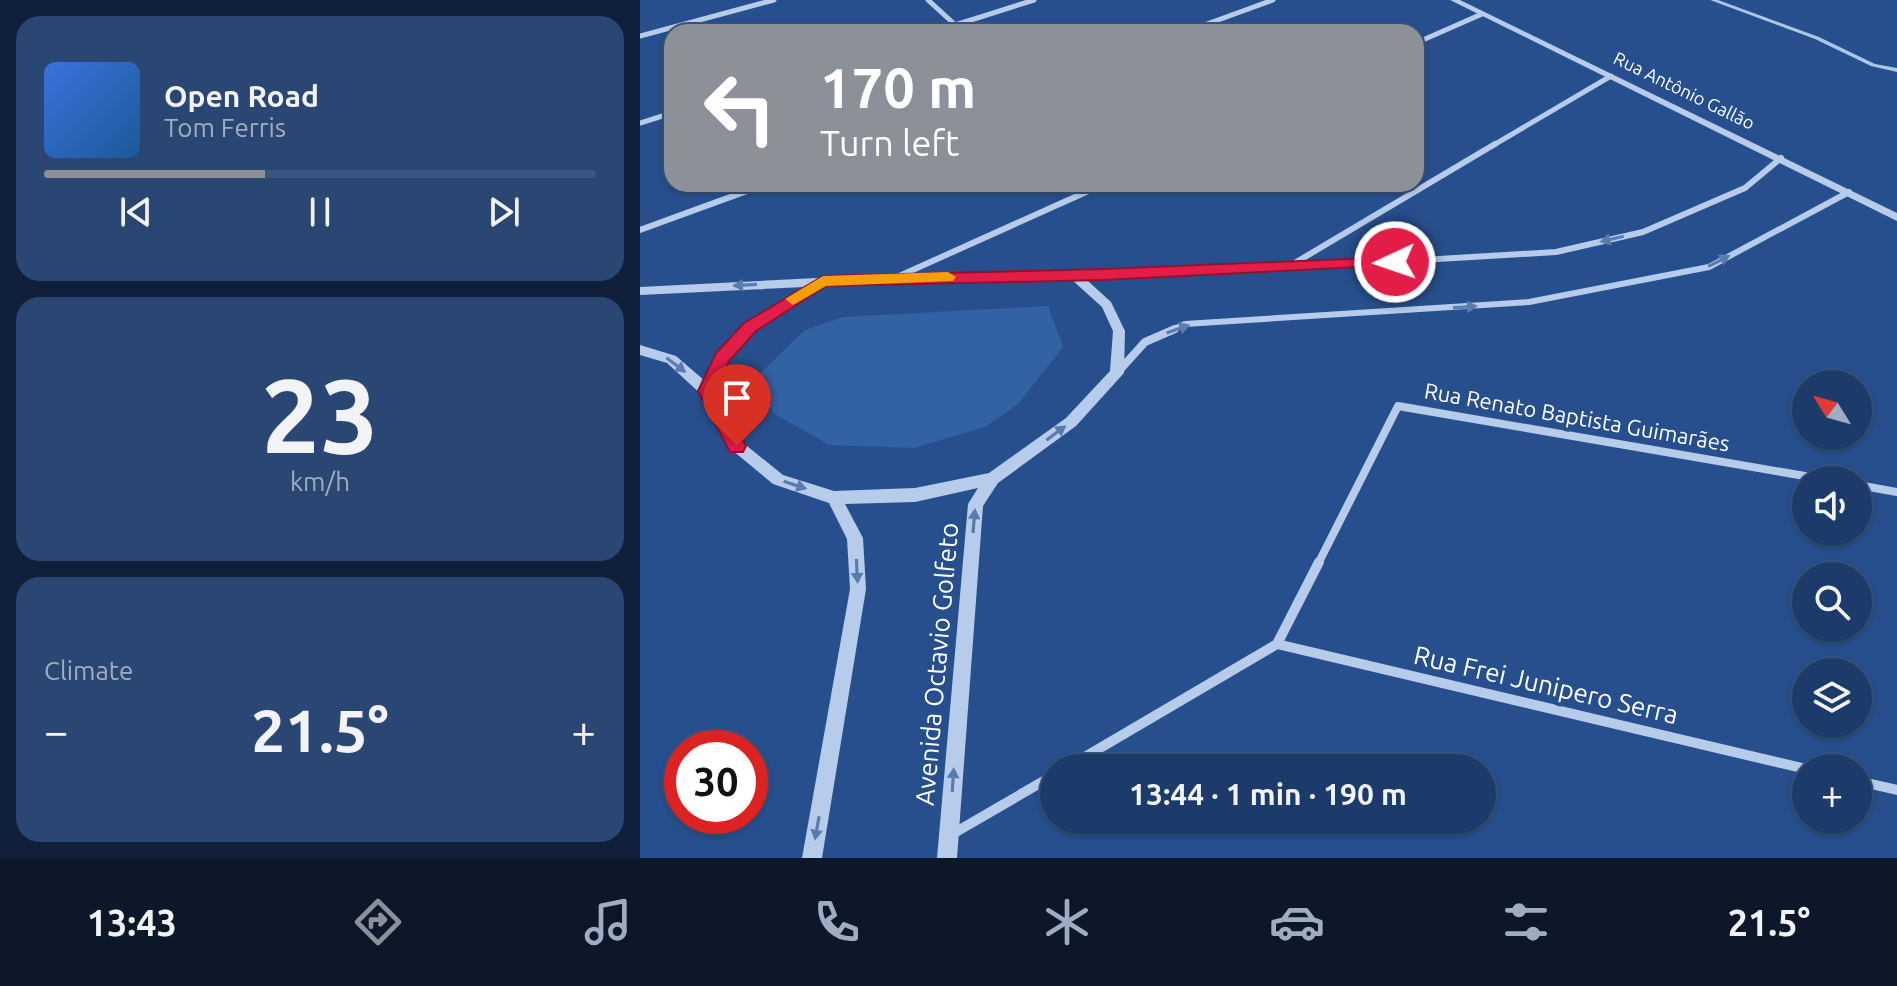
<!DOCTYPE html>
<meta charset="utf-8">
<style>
:root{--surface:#1d3b6a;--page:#2a4672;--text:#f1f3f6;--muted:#a0adc1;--line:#3b557e;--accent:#8c9099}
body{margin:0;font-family:Ubuntu,sans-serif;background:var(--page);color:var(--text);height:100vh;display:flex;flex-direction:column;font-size:30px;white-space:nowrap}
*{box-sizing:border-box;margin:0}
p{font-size:26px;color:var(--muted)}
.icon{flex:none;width:44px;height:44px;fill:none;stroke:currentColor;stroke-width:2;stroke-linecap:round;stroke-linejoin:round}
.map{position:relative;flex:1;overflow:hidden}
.drawer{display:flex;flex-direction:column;gap:16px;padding:16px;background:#10203a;width:640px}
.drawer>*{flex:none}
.hud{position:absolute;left:24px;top:24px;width:760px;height:168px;border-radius:24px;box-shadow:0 2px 6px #0004,0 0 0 2px var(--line);background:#8c9099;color:#fff;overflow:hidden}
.needle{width:52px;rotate:307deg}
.buttons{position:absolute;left:1152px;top:370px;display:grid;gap:16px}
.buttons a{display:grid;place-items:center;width:80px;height:80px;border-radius:50%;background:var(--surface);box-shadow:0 2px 6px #0004,0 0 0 2px var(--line);font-size:40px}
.speed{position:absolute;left:24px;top:730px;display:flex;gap:16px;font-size:40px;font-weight:700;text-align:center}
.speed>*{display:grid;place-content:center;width:104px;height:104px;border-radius:50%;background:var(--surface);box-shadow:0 2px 6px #0004,0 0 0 2px var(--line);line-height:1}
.speed .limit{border:12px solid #d22;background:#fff;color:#111}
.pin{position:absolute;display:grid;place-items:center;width:68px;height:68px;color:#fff;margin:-82px -34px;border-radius:50% 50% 50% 0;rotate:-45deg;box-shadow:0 0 8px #0007}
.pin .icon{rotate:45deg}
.me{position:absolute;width:88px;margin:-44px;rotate:267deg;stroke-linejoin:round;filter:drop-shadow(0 0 6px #0008)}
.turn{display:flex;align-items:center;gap:28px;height:168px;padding:0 24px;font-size:36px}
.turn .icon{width:104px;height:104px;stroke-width:2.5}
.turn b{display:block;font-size:56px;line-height:68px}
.big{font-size:60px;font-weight:700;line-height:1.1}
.drawer .card{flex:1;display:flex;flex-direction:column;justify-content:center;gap:12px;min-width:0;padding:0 28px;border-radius:24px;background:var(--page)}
.drawer .dial{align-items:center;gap:0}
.dial b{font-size:104px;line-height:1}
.song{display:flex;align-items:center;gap:24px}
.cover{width:96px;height:96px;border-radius:12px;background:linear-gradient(135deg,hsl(220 70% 55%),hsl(210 70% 35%))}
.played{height:8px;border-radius:4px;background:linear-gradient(90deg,var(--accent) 40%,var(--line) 40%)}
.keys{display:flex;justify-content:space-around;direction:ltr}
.heat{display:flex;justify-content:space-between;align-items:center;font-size:44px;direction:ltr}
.trip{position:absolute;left:400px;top:754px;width:456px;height:80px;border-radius:40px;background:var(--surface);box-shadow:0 2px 6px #0004,0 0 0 2px var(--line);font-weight:700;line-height:80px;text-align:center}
.menu{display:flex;height:128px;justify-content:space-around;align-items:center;background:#0c182a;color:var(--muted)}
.menu .icon{width:56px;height:56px}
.menu .on{color:var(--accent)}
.menu b{font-size:36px;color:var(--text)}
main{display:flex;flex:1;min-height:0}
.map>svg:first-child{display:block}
</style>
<main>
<section class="drawer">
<div class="card">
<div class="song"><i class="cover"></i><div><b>Open Road</b><p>Tom Ferris</p></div></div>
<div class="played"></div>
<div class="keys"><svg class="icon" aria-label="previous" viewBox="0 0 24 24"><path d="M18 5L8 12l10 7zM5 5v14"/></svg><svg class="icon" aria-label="pause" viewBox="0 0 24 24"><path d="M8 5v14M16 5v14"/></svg><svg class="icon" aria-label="next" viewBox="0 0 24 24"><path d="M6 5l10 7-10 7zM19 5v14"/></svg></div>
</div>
<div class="card dial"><b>23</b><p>km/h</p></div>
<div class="card"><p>Climate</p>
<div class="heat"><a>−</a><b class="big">21.5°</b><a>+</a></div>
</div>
</section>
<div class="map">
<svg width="1257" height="858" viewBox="0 0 1257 858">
<rect width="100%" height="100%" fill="#274f8d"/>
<path fill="#3261a4" d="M408 306 423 347 378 404 345 427 274 448 189 445 135 414 111 382 165 330 203 317Z"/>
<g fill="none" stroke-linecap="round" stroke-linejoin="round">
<path fill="#abc6eb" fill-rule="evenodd" d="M1070 0H1078L1179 37 1235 64 1257 68V72L1231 66 1175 39Z"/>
<path stroke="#b6ccea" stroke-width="5" d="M288 0 323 32
M293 32 394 0
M545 32 633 0
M0 36 134 0
M776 43 842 14
M0 123 32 113
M852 146 971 76"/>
<path stroke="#b6ccea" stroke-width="6" d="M0 230 126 184
M648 267 855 144
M434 275 647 268 916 252 1003 232 1105 188 1141 158
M257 277 464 184
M530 331 545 324 889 302 1069 267 1209 192"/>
<path stroke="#b6ccea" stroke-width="8" d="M477 373 505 342 535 329
M1218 485 1257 492
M678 564 758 406 1188 480"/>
<path stroke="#b6ccea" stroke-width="10" d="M637 644 1166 769
M426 768 637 644 679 562
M1218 781 1257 790
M309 836 414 775"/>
<path fill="#b6ccea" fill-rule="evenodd" d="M810 0H820L1257 213V221Z
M434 271 438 272 471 302 485 331 484 373 436 426 358 483 343 506 317 858H297L328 504 338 488 275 502 205 504 223 538 226 589 182 858H162L210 589 207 539 189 503 133 484 92 450 62 395 27 363 0 355V345L36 356 65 381 77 354 106 324 164 287 0 295V287L256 274ZM431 279 462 307 473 331 470 371 426 418 349 473 275 488 194 491 143 475 102 442 74 391 87 360 114 330 183 286 256 282Z"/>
</g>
<defs><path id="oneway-solid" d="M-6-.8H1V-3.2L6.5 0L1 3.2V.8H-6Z" transform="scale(2)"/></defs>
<g fill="#597bae">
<use href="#oneway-solid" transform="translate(972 239) rotate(167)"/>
<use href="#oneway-solid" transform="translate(1079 261) rotate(-27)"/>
<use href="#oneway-solid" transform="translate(105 285) rotate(177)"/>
<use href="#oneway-solid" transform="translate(825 307) rotate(-4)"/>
<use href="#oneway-solid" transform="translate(538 329) rotate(-19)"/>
<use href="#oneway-solid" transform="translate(36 365) rotate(37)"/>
<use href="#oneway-solid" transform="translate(416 433) rotate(-37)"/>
<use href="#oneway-solid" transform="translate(155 485) rotate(18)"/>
<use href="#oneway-solid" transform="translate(334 521) rotate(-85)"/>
<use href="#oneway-solid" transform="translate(217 571) rotate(87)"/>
<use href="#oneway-solid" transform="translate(313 780) rotate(-86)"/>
<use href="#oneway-solid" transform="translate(177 828) rotate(100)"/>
</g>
<path fill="#e11d48" stroke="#92132f" stroke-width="2" d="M755 257 763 262 760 265 463 280 186 286 116 331 89 361 75 391 106 446 103 452H90L58 391 76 353 104 323 183 276 463 269Z"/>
<path fill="#f59e0b" d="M308 272 316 277 313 281 186 286 153 305 145 299 183 276Z"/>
<g text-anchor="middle" stroke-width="8" stroke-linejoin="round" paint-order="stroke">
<g font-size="18" fill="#fff" stroke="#274f8d">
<text transform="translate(1044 91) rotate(26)" y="6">Rua Antônio Gallão</text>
</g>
<g font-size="22" fill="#fff" stroke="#274f8d">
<text transform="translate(937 417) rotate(10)" y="8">Rua Renato Baptista Guimarães</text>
</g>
<g font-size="26" fill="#fff" stroke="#274f8d">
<text transform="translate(297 664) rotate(-85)" y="9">Avenida Octavio Golfeto</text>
<text transform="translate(906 685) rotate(13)" y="9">Rua Frei Junipero Serra</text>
</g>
</g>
</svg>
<div class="buttons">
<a><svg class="needle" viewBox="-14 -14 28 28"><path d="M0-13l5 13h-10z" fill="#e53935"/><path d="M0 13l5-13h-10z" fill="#a0adc1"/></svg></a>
<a><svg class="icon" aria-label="sound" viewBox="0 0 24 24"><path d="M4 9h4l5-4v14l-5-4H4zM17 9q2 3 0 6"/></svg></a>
<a><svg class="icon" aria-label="search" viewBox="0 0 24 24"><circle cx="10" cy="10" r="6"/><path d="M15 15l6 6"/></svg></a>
<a><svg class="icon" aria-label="layers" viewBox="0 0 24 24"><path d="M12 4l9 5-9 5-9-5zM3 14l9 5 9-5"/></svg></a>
<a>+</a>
</div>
<div class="speed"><div class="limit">30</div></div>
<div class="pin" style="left:97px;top:446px;background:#d93025"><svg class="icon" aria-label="arrive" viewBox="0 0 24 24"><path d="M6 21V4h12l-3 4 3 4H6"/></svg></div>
<svg class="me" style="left:755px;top:262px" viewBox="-20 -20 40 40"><circle r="17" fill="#e11d48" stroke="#fff" stroke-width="3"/><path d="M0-11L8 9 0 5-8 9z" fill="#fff"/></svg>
<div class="trip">13:44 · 1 min · 190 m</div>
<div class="hud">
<div class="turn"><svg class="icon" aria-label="left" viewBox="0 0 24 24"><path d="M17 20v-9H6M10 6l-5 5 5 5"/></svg><div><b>170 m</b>Turn left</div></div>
</div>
</div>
</main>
<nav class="menu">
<b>13:43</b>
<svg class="icon on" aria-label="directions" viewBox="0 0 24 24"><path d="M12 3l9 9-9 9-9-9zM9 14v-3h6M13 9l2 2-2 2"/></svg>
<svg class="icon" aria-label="music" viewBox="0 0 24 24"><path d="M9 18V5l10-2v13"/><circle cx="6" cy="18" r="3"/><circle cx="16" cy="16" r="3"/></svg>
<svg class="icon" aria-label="phone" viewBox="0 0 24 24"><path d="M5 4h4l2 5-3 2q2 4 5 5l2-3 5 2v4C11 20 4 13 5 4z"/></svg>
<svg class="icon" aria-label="climate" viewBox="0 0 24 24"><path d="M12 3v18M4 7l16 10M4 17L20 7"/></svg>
<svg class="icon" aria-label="car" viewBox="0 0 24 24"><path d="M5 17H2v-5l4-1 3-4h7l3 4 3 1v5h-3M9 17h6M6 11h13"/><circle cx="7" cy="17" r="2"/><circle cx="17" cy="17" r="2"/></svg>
<svg class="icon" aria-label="filters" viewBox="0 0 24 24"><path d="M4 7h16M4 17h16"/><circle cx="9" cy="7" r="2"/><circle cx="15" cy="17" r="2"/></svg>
<b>21.5°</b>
</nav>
